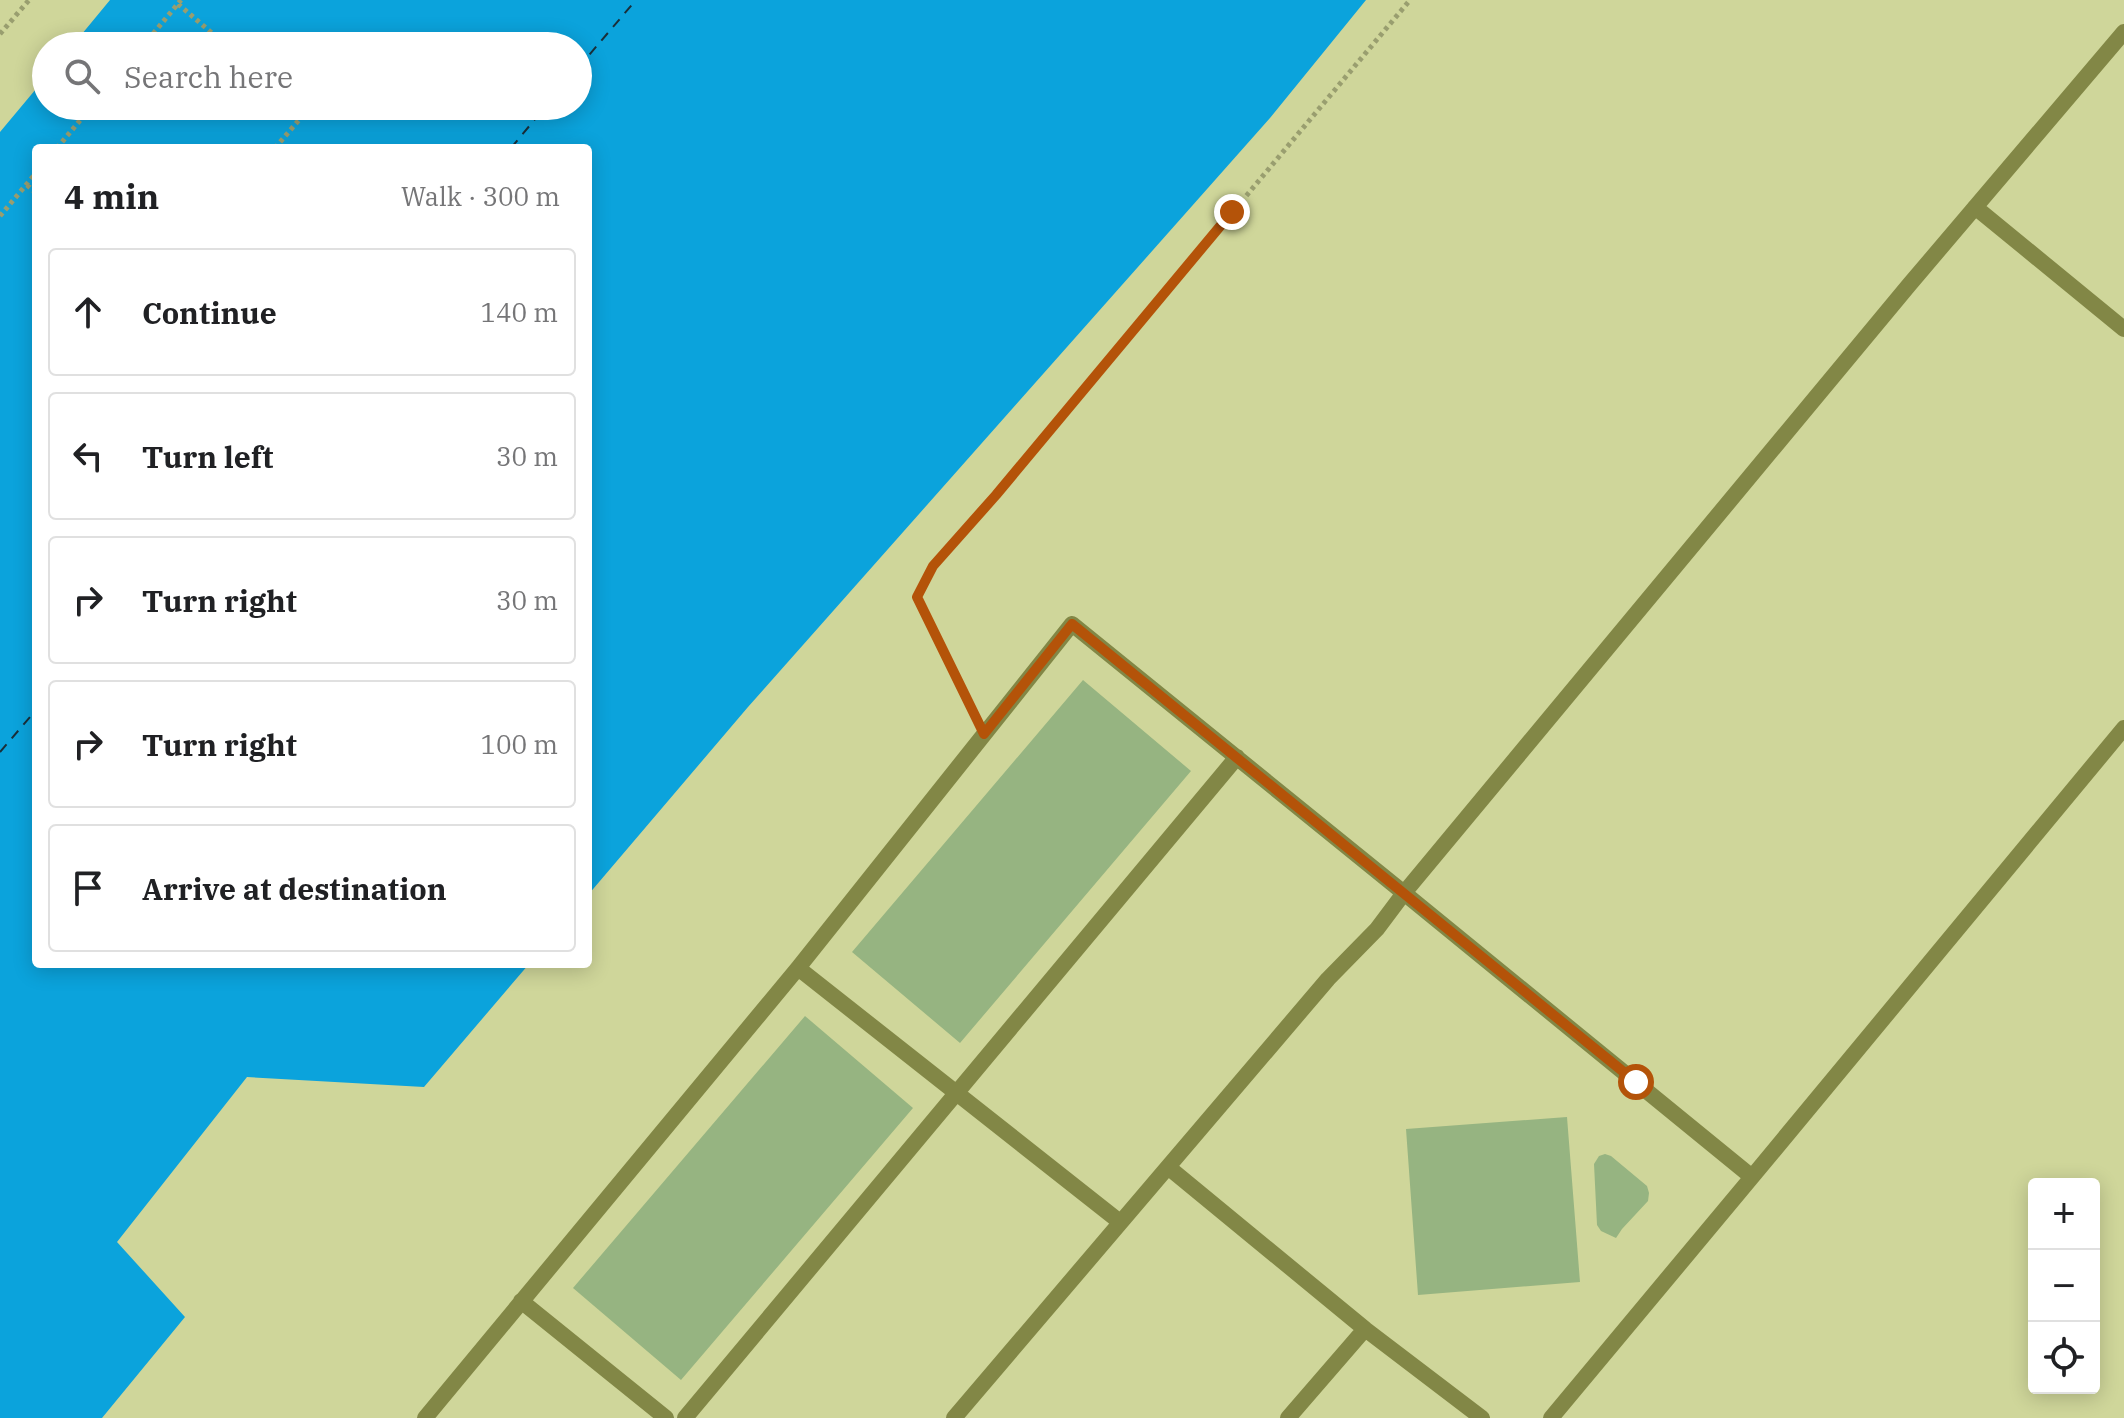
<!DOCTYPE html>
<meta charset="utf-8">
<style>
body{margin:0;font-family:"IBM Plex Serif",serif;background:#f6f6f6;color:#202124}
.controls{position:absolute;right:24px;bottom:24px;display:grid;overflow:hidden;border-radius:8px;box-shadow:0 4px 20px #0003}
.controls button{width:72px;height:72px;display:grid;place-items:center;padding:0;border:0;border-bottom:2px solid #e0e0e0;background:#fff;color:#202124;font:40px sans-serif}
.stop{position:absolute;width:24px;height:24px;margin:-18px;border:6px solid #b45309;border-radius:50%;background:#fff}
.stop.end{background:#b45309;border-color:#fff;box-shadow:0 2px 8px #0008}
.list{margin:0;padding:0;list-style:none}
h2{display:flex;justify-content:space-between;align-items:center;height:104px;margin:0;padding:0 32px;font-size:34px}
h2 small{font-size:26px;font-weight:400;color:#757577}
.list li{display:grid;grid-template-columns:52px 1fr auto;gap:24px;align-items:center;box-sizing:border-box;height:128px;margin:0 16px 16px;padding:0 16px;border:2px solid #e0e0e0;border-radius:8px}
.list b{display:block;font-size:30px;white-space:nowrap}
.list em{font-size:26px;font-style:normal;color:#757577}
.icon{flex:none;width:44px;height:44px;fill:none;stroke:currentColor;stroke-width:2;stroke-linecap:round;stroke-linejoin:round}
.map{position:relative;flex:none;width:2124px;height:1418px;overflow:hidden}
.search{position:absolute;background:#fff;box-shadow:0 4px 20px #0003;left:32px;top:32px;width:560px;height:88px;display:flex;align-items:center;gap:20px;box-sizing:border-box;padding:0 28px;border-radius:44px;color:#757577;font-size:30px}
.panel{position:absolute;background:#fff;box-shadow:0 4px 20px #0003;left:32px;top:144px;width:560px;height:824px;border-radius:8px}
.map>svg:first-child{display:block}
</style>
<div class="map">
<svg width="2124" height="1418" viewBox="0 0 2124 1418">
<rect width="100%" height="100%" fill="#cfd69a"/>
<path fill="#0ba3dc" d="M110,0H1366L1270,118L748,707L588,895V148H36V964H529L424,1087L247,1077L117,1242L185,1317L102,1418H0V132L46,77V106H578V46H72Z"/>
<g fill="none" stroke-linecap="round" stroke-linejoin="round">
<path stroke="#1a2f3a" stroke-width="2" stroke-dasharray="10 8" stroke-linecap="butt" d="M578,68L636,0
M511,148L546,106
M0,752L36,710"/>
</g>
<path fill="#96b481" d="M1083,680L1191,771L960,1043L852,952Z
M805,1016L913,1108L681,1380L573,1288Z
M1567,1117L1580,1282L1418,1295L1406,1129Z
M1605,1154L1611,1156L1647,1186L1649,1193L1648,1201L1622,1229L1616,1238L1601,1231L1597,1225L1594,1164L1599,1156Z"/>
<g fill="none" stroke-linecap="round" stroke-linejoin="round">
<path stroke="#999e6f" stroke-width="5" stroke-dasharray="4 4" stroke-linecap="butt" d="M178,4L227,46
M0,34L29,0
M143,46L181,0
M57,148L92,106
M275,148L311,106
M27,185L36,193
M0,216L36,173
M973,712L917,597L933,566L996,495L1410,0"/>
<path stroke="#828746" stroke-width="16" d="M2124,32L1909,285L1404,893L1752,1177L2124,728
M1975,207L2124,329
M798,968L1120,1222
M1168,1167L1365,1329L1288,1418
M521,1301L666,1418
M1365,1329L1482,1418
M425,1418L798,968L1072,624L1404,893L1377,929L1328,979L954,1418
M685,1418L1237,757
M1551,1418L1752,1177"/>
</g>
<g fill="none" stroke-linecap="round" stroke-linejoin="round">
<path stroke="#b45309" stroke-width="10" d="M1232,212L996,495L933,566L917,597L984,734L1072,624L1636,1082"/>
</g>
</svg>
<div class="controls">
<button>+</button>
<button>−</button>
<button><svg class="icon" aria-label="locate" viewBox="0 0 24 24"><circle cx="12" cy="12" r="6"/><path d="M12 2v4M12 18v4M2 12h4M18 12h4"/></svg></button>
</div>
<div class="stop" style="left:1636px;top:1082px"></div>
<div class="stop end" style="left:1232px;top:212px"></div>
<div class="search"><svg class="icon" aria-label="search" viewBox="0 0 24 24"><circle cx="10" cy="10" r="6"/><path d="M15 15l6 6"/></svg>Search here</div>
<section class="panel">
<h2>4 min<small>Walk · 300 m</small></h2>
<ul class="list">
<li><svg class="icon" aria-label="ahead" viewBox="0 0 24 24"><path d="M12 20V5M6 11l6-6 6 6"/></svg><div><b>Continue</b></div><em>140 m</em></li>
<li><svg class="icon" aria-label="left" viewBox="0 0 24 24"><path d="M17 20v-9H6M10 6l-5 5 5 5"/></svg><div><b>Turn left</b></div><em>30 m</em></li>
<li><svg class="icon" aria-label="right" viewBox="0 0 24 24"><path d="M7 20v-9h11M14 6l5 5-5 5"/></svg><div><b>Turn right</b></div><em>30 m</em></li>
<li><svg class="icon" aria-label="right" viewBox="0 0 24 24"><path d="M7 20v-9h11M14 6l5 5-5 5"/></svg><div><b>Turn right</b></div><em>100 m</em></li>
<li><svg class="icon" aria-label="arrive" viewBox="0 0 24 24"><path d="M6 21V4h12l-3 4 3 4H6"/></svg><div><b>Arrive at destination</b></div></li>
</ul>
</section>
</div>
